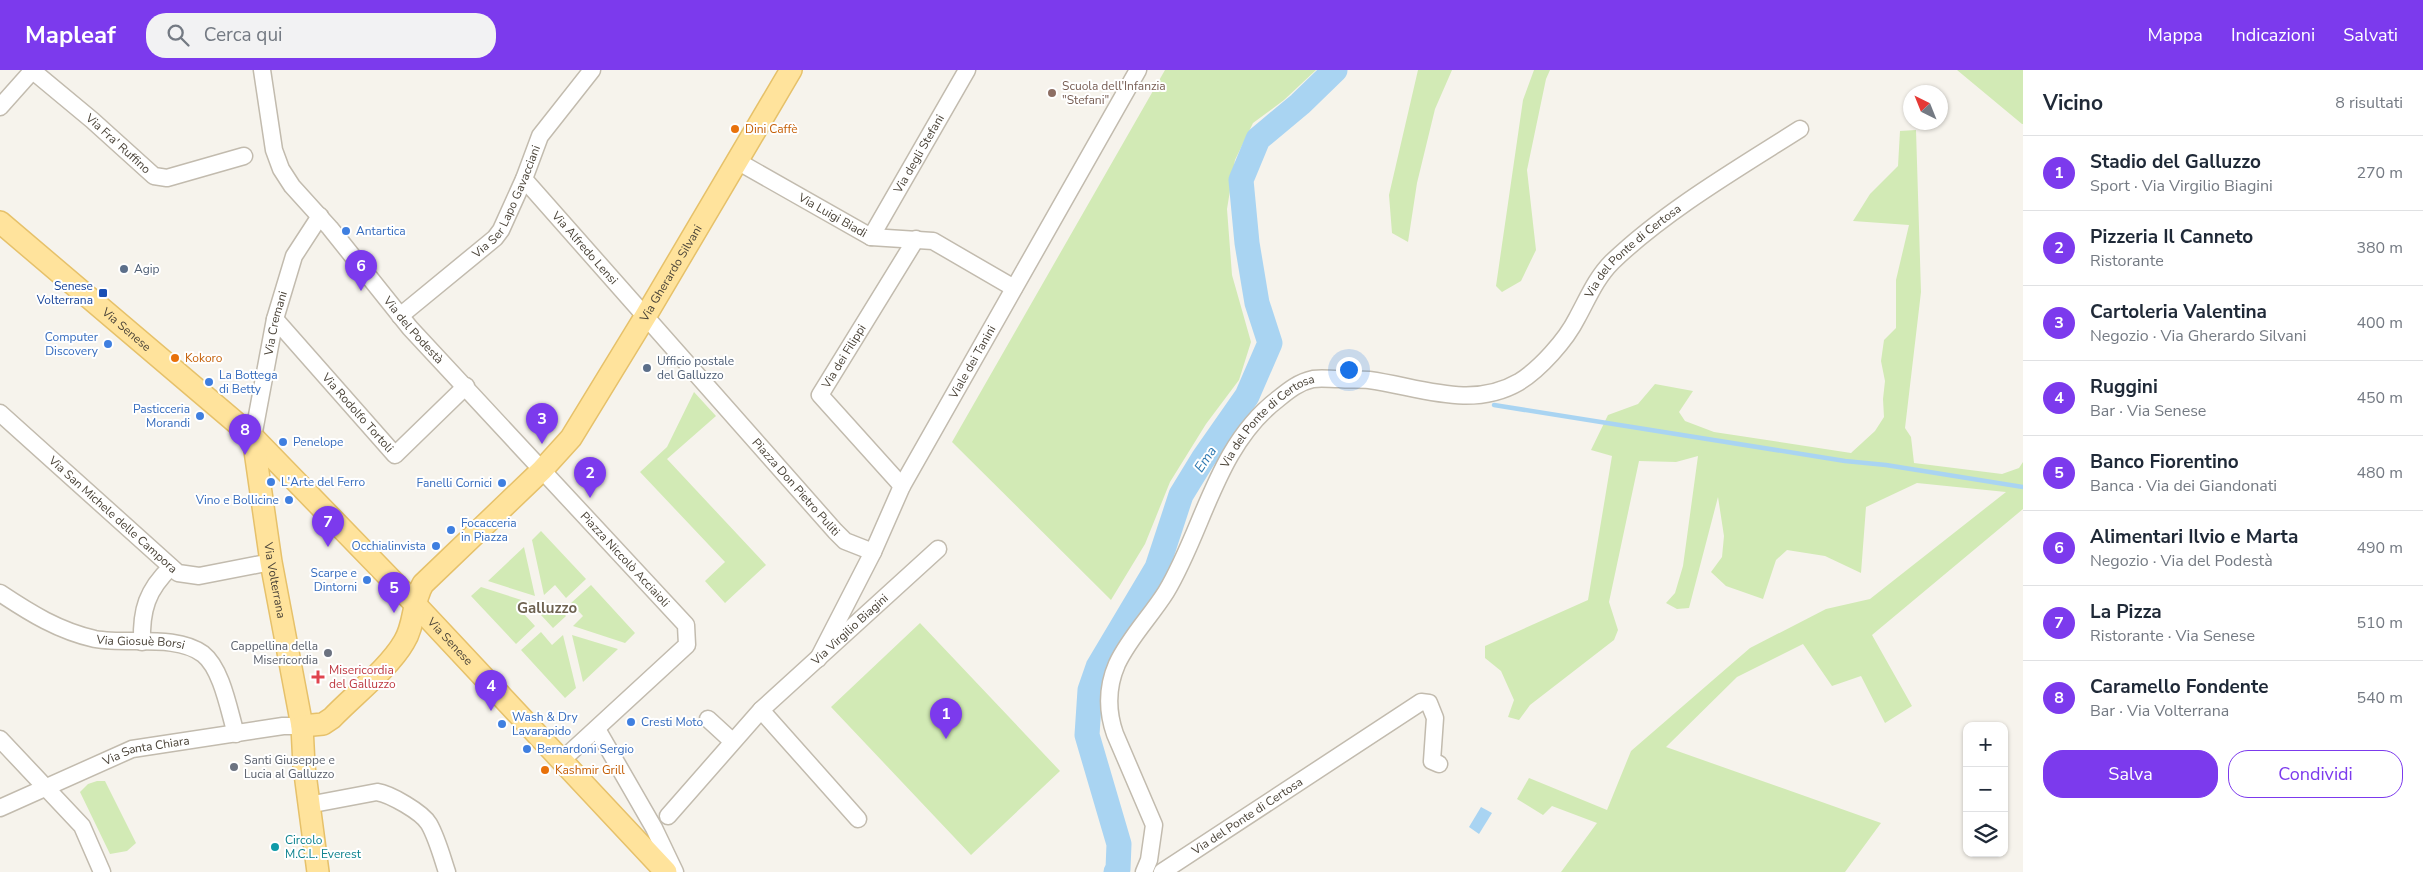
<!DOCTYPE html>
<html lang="it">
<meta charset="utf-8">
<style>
body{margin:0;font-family:"Nunito Sans",sans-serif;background:#f2f2f3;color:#1f2937}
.controls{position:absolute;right:15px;bottom:15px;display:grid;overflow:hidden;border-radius:10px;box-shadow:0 1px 4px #0004}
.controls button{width:45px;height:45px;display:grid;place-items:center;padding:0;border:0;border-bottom:1px solid #e0e1e3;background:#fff;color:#1f2937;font:25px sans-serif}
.compass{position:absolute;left:1903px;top:15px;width:45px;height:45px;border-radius:50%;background:#fff;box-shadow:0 1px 4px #0004;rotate:317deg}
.you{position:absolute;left:1348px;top:299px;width:18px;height:18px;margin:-12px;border:4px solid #fff;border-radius:50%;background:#1a73e8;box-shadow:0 0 0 8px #1a73e833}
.badge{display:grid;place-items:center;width:32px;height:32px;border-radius:50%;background:#7c3aed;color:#fff;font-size:16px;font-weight:700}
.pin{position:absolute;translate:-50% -41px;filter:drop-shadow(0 1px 2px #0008)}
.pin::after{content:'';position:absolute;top:26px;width:18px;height:15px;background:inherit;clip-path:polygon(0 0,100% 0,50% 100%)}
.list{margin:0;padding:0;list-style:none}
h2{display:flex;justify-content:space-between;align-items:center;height:65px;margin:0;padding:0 20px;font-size:21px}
h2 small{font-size:16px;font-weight:400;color:#747a83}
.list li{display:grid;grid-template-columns:32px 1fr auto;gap:15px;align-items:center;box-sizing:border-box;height:75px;padding:0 20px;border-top:1px solid #e0e1e3}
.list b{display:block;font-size:19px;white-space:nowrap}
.list p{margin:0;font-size:16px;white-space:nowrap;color:#747a83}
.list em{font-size:16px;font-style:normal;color:#747a83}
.actions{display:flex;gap:10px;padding:15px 20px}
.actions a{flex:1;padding:11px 0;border:1px solid #7c3aed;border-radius:20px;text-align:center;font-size:18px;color:#7c3aed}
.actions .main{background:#7c3aed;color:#fff}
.icon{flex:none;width:28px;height:28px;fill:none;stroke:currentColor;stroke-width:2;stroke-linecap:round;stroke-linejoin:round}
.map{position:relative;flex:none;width:2023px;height:802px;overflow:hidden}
header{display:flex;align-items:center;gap:30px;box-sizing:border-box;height:70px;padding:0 25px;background:#7c3aed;color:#fff}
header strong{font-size:24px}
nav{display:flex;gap:28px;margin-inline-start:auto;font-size:18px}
.search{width:350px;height:45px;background:#f2f2f3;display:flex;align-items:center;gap:12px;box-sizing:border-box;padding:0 18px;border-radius:20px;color:#747a83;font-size:19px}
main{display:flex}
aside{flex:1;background:#fff}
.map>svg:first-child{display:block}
</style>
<header>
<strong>Mapleaf</strong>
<div class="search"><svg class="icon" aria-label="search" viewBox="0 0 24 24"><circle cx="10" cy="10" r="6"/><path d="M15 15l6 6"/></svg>Cerca qui</div>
<nav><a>Mappa</a><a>Indicazioni</a><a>Salvati</a></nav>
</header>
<main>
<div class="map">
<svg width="2023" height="802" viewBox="0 0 2023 802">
<rect width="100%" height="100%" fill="#f6f3ec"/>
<path fill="#d2eab5" d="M1165,0H1316L1284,30L1253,53L1235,90L1227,139L1232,205L1251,272L1239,310L1206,354L1170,412L1145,474L1111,530L952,372Z
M1418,0H1452L1435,39L1417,113L1408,172L1392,163L1389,125Z
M1534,0H1550L1546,9L1527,100L1536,180L1521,211L1502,222L1496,216L1523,30Z
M1957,0H2023V54H2022Z
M1916,60L1921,222L1905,358L1911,367L1914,393L2002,404L2019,398L2023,392V439L1872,565L1912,636L1885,653L1861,606L1832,616L1803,574L1737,607L1666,677L1881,753L1845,802H1561L1597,753L1552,736L1543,745L1517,729L1529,708L1607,740L1631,681L1750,578L1826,539L1870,529L2006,422L1917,413L1866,437L1861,503L1825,486L1787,480L1776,490L1763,529L1726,516L1711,502L1722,487L1724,466L1718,427L1689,538L1677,539L1666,533L1675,523L1683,496L1698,386L1676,392L1639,391L1609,532L1618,560L1614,570L1530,635L1519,650L1508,647L1514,630L1501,601L1485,588V576L1588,530L1612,386L1591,380L1608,345L1638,334L1655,314L1693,321L1679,342L1685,351L1714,362L1851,383L1875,361L1884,347L1883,329L1885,311L1881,291L1884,270L1896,258V210L1909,155L1853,151L1870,124L1898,96L1900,61Z
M694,322L716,346L667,389L766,495L725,533L705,511L725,492L640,402L667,377Z
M541,461L586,509L566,528L555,515L544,525L532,470Z
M524,477L535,526L488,511Z
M591,515L635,563L625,573L573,556L583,546L571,533Z
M481,517L534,534L524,544L535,556L516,574L471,526Z
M554,533L566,546L553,558L541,545Z
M920,553L1060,701L971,785L831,637Z
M541,562L552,575L563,565L576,618L565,628L521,580Z
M572,565L618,579L583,612Z
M97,711H105L136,773L127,781L110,784L80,722L88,714Z"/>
<path fill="#a9d4f2" d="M1481,737L1492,743L1479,764L1469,757Z"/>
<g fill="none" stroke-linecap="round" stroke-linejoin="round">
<path stroke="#a9d4f2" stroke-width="4.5" d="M1494,335L1845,391L1886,395L2023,417"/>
<path stroke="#a9d4f2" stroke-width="25" d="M1116,802L1118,799L1119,774L1087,665L1090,620L1098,597L1157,498L1181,425L1203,389L1247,326L1270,273L1257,233L1247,173L1241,110L1258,69L1300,34L1335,0"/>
<defs>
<g id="minor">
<path id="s1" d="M262,0L274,80L281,99L292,116L330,158L410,258L686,555L687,575L561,691"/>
<path id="s2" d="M33,1L92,50L154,106L167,108L244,86"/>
<path d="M0,37L33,0"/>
<path id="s3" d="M737,91L871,167L933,171L1014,218"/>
<path id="s4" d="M524,109L835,461L845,471L873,482"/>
<path id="s5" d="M871,167L967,0"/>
<path id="s6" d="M400,246L495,168L501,160L524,109L540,66L592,0"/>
<path id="s7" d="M275,249L395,385L466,316"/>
<path id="s8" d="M0,343L178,503L199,506L271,492"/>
<path id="s9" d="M253,367L275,249L294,186L320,146"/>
<path id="s10" d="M902,416L820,325L916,169"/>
<path id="s11" d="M0,523C30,543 59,561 95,569C128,575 176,564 203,584C222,599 229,641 236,664"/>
<path d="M142,572C141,540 147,520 171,497"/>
<path id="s12" d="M818,589L873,482L902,416L1138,0"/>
<path d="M761,640L858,749"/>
<path d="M708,649L732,671"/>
<path d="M597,659L654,758L675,802"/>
<path d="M0,669L82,756L102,802"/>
<path d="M308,735L377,722C390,724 422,742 429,754C437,768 442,787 447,802"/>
<path id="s13" d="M0,738L132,679L283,656H302"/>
<path id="s14" d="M668,746L761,640L938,479"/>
<path id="s15" d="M1144,802L1149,790L1154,755L1115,664C1107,641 1107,617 1117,594C1129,568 1151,546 1166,522C1204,459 1216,376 1278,329C1289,320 1299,312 1313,309C1321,308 1330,309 1339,309C1349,310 1359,309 1369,310C1420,317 1471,340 1519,312C1540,299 1566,270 1577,248C1588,228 1596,208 1612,192C1665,141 1737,99 1800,59"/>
<path id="s16" d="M1162,802L1421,632L1429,633L1435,648L1432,691L1439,694"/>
</g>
<g id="major">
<path id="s17" d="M0,152L253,367L416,535L666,802"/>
<path id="s18" d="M253,367L271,492L302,656L304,696L318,802"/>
<path id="s19" d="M302,656L323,654L332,648C353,626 389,598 404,572C415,555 412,532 423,514L542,400L571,368L645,247L791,0"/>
</g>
</defs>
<use href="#minor" stroke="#c2bbae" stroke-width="19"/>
<use href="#major" stroke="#e6c16a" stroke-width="24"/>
<use href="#minor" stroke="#fff" stroke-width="16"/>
<use href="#major" stroke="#ffe39c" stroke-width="21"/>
</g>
<circle fill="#8d6e63" stroke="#fff" stroke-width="2" cx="1052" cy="23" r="5"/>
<g fill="#e8710a" stroke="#fff" stroke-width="2">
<circle cx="735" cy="59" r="5"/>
<circle cx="175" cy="288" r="5"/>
<circle cx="545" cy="700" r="5"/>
</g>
<g fill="#3f7fe0" stroke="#fff" stroke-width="2">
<circle cx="346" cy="161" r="5"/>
<circle cx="108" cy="274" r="5"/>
<circle cx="209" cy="312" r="5"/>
<circle cx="200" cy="346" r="5"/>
<circle cx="283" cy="372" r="5"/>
<circle cx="271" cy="412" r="5"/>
<circle cx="502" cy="413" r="5"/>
<circle cx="289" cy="430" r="5"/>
<circle cx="451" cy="460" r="5"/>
<circle cx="436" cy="476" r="5"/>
<circle cx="367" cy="510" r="5"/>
<circle cx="631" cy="652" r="5"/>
<circle cx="502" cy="654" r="5"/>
<circle cx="527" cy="679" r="5"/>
</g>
<g fill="#5c6f8a" stroke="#fff" stroke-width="2">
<circle cx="124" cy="199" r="5"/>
<circle cx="647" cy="298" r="5"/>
</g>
<rect fill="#1a4fb4" stroke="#fff" stroke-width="2" x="98" y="218" width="10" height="10" rx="2.5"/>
<g fill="#6b7280" stroke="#fff" stroke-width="2">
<circle cx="328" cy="583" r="5"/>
<circle cx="234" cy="697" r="5"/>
</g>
<path fill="#e0444e" stroke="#fff" stroke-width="2" d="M315.5 599.5h5v5h5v5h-5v5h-5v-5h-5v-5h5z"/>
<circle fill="#0f9aa8" stroke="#fff" stroke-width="2" cx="275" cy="777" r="5"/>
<g text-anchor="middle" stroke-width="4" stroke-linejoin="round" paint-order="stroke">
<g font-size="12" fill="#785e54" stroke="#fff" text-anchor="start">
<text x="1062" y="20">Scuola dell'Infanzia<tspan x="1062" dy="14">"Stefani"</tspan></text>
</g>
<g font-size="12" fill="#c56008" stroke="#fff" text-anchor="start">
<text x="745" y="63">Dini Caffè</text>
<text x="185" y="292">Kokoro</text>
<text x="555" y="704">Kashmir Grill</text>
</g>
<g font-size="12" fill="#4b4439" stroke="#fff">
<text dy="4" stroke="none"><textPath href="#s2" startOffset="112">Via Fra' Ruffino</textPath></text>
<text dy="4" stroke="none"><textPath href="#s5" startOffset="96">Via degli Stefani</textPath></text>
<text dy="4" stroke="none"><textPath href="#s6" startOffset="160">Via Ser Lapo Gavacciani</textPath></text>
<text dy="4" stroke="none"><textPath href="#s3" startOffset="110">Via Luigi Biadi</textPath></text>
<text dy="4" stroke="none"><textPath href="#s4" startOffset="92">Via Alfredo Lensi</textPath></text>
<text dy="4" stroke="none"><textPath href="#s15" startOffset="958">Via del Ponte di Certosa</textPath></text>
<text dy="4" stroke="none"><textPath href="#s19" startOffset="599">Via Gherardo Silvani</textPath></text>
<text dy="4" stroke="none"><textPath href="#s9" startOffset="116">Via Cremani</textPath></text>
<text dy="4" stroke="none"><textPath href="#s17" startOffset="166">Via Senese</textPath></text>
<text dy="4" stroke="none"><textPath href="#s1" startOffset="310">Via del Podestà</textPath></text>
<text dy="4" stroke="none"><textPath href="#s10" startOffset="168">Via dei Filippi</textPath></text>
<text dy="4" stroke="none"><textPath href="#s12" startOffset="335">Viale dei Tanini</textPath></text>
<text dy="4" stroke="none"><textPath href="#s7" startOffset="125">Via Rodolfo Tortoli</textPath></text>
<text dy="4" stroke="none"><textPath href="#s15" startOffset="509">Via del Ponte di Certosa</textPath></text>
<text dy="4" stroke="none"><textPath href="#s4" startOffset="411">Piazza Don Pietro Puliti</textPath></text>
<text dy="4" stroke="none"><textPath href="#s8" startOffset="152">Via San Michele delle Campora</textPath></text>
<text dy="4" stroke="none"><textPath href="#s1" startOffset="622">Piazza Niccolò Acciaioli</textPath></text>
<text dy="4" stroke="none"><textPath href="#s18" startOffset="145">Via Volterrana</textPath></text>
<text dy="4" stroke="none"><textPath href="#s14" startOffset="261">Via Virgilio Biagini</textPath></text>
<text dy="4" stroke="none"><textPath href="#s17" startOffset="616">Via Senese</textPath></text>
<text dy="4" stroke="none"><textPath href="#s11" startOffset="152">Via Giosuè Borsi</textPath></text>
<text dy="4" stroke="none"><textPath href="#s13" startOffset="158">Via Santa Chiara</textPath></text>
<text dy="4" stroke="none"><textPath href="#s16" startOffset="102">Via del Ponte di Certosa</textPath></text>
</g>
<g font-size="12" fill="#366cbe" stroke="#fff" text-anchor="start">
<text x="356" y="165">Antartica</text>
<text x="98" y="271" text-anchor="end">Computer<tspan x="98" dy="14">Discovery</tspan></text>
<text x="219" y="309">La Bottega<tspan x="219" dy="14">di Betty</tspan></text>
<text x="190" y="343" text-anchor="end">Pasticceria<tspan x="190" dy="14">Morandi</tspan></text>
<text x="293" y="376">Penelope</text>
<text x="281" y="416">L'Arte del Ferro</text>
<text x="492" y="417" text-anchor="end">Fanelli Cornici</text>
<text x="279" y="434" text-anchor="end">Vino e Bollicine</text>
<text x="461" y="457">Focacceria<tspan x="461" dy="14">in Piazza</tspan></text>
<text x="426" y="480" text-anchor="end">Occhialinvista</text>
<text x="357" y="507" text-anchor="end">Scarpe e<tspan x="357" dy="14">Dintorni</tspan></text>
<text x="512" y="651">Wash &amp; Dry<tspan x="512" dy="14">Lavarapido</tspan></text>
<text x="641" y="656">Cresti Moto</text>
<text x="537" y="683">Bernardoni Sergio</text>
</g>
<g font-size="12" fill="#4e5e75" stroke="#fff" text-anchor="start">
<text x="134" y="203">Agip</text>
<text x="657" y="295">Ufficio postale<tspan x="657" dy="14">del Galluzzo</tspan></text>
</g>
<g font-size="12" fill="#164399" stroke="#fff" text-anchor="end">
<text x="93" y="220">Senese<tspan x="93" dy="14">Volterrana</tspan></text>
</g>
<g font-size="12" fill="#5b616d" stroke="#fff" text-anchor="end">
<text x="318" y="580">Cappellina della<tspan x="318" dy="14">Misericordia</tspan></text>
<text x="244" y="694" text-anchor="start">Santi Giuseppe e<tspan x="244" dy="14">Lucia al Galluzzo</tspan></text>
</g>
<g font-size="12" fill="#be3a42" stroke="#fff" text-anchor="start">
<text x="329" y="604">Misericordia<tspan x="329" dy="14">del Galluzzo</tspan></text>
</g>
<g font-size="12" fill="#0d838f" stroke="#fff" text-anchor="start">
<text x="285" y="774">Circolo<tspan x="285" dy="14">M.C.L. Everest</tspan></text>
</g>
<g font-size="14" font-style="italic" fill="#2e7ab2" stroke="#fff">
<text transform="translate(1205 389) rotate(-56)" y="5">Ema</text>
</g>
<g font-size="15" font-weight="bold" fill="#6e6250" stroke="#fff">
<text x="547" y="543">Galluzzo</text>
</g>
</g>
</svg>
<div class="controls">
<button>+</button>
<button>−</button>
<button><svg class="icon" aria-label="layers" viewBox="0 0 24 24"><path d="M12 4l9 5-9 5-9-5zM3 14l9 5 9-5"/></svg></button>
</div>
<svg class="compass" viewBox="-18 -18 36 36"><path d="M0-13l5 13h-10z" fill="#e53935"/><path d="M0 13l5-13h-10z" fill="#747a83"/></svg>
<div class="you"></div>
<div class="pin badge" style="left:946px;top:669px">1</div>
<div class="pin badge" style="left:590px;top:428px">2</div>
<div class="pin badge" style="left:542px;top:374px">3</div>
<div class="pin badge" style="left:491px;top:641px">4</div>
<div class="pin badge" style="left:394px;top:543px">5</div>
<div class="pin badge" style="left:361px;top:221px">6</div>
<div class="pin badge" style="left:328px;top:477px">7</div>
<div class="pin badge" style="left:245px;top:385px">8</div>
</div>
<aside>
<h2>Vicino<small>8 risultati</small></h2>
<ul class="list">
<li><span class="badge">1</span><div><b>Stadio del Galluzzo</b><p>Sport · Via Virgilio Biagini</p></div><em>270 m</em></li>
<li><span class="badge">2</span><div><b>Pizzeria Il Canneto</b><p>Ristorante</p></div><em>380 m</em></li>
<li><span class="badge">3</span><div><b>Cartoleria Valentina</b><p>Negozio · Via Gherardo Silvani</p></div><em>400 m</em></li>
<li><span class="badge">4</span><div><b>Ruggini</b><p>Bar · Via Senese</p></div><em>450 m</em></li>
<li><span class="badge">5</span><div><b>Banco Fiorentino</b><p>Banca · Via dei Giandonati</p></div><em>480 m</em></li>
<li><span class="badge">6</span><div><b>Alimentari Ilvio e Marta</b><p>Negozio · Via del Podestà</p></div><em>490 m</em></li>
<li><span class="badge">7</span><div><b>La Pizza</b><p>Ristorante · Via Senese</p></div><em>510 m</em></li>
<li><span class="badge">8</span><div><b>Caramello Fondente</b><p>Bar · Via Volterrana</p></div><em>540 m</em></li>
</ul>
<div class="actions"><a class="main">Salva</a><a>Condividi</a></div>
</aside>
</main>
